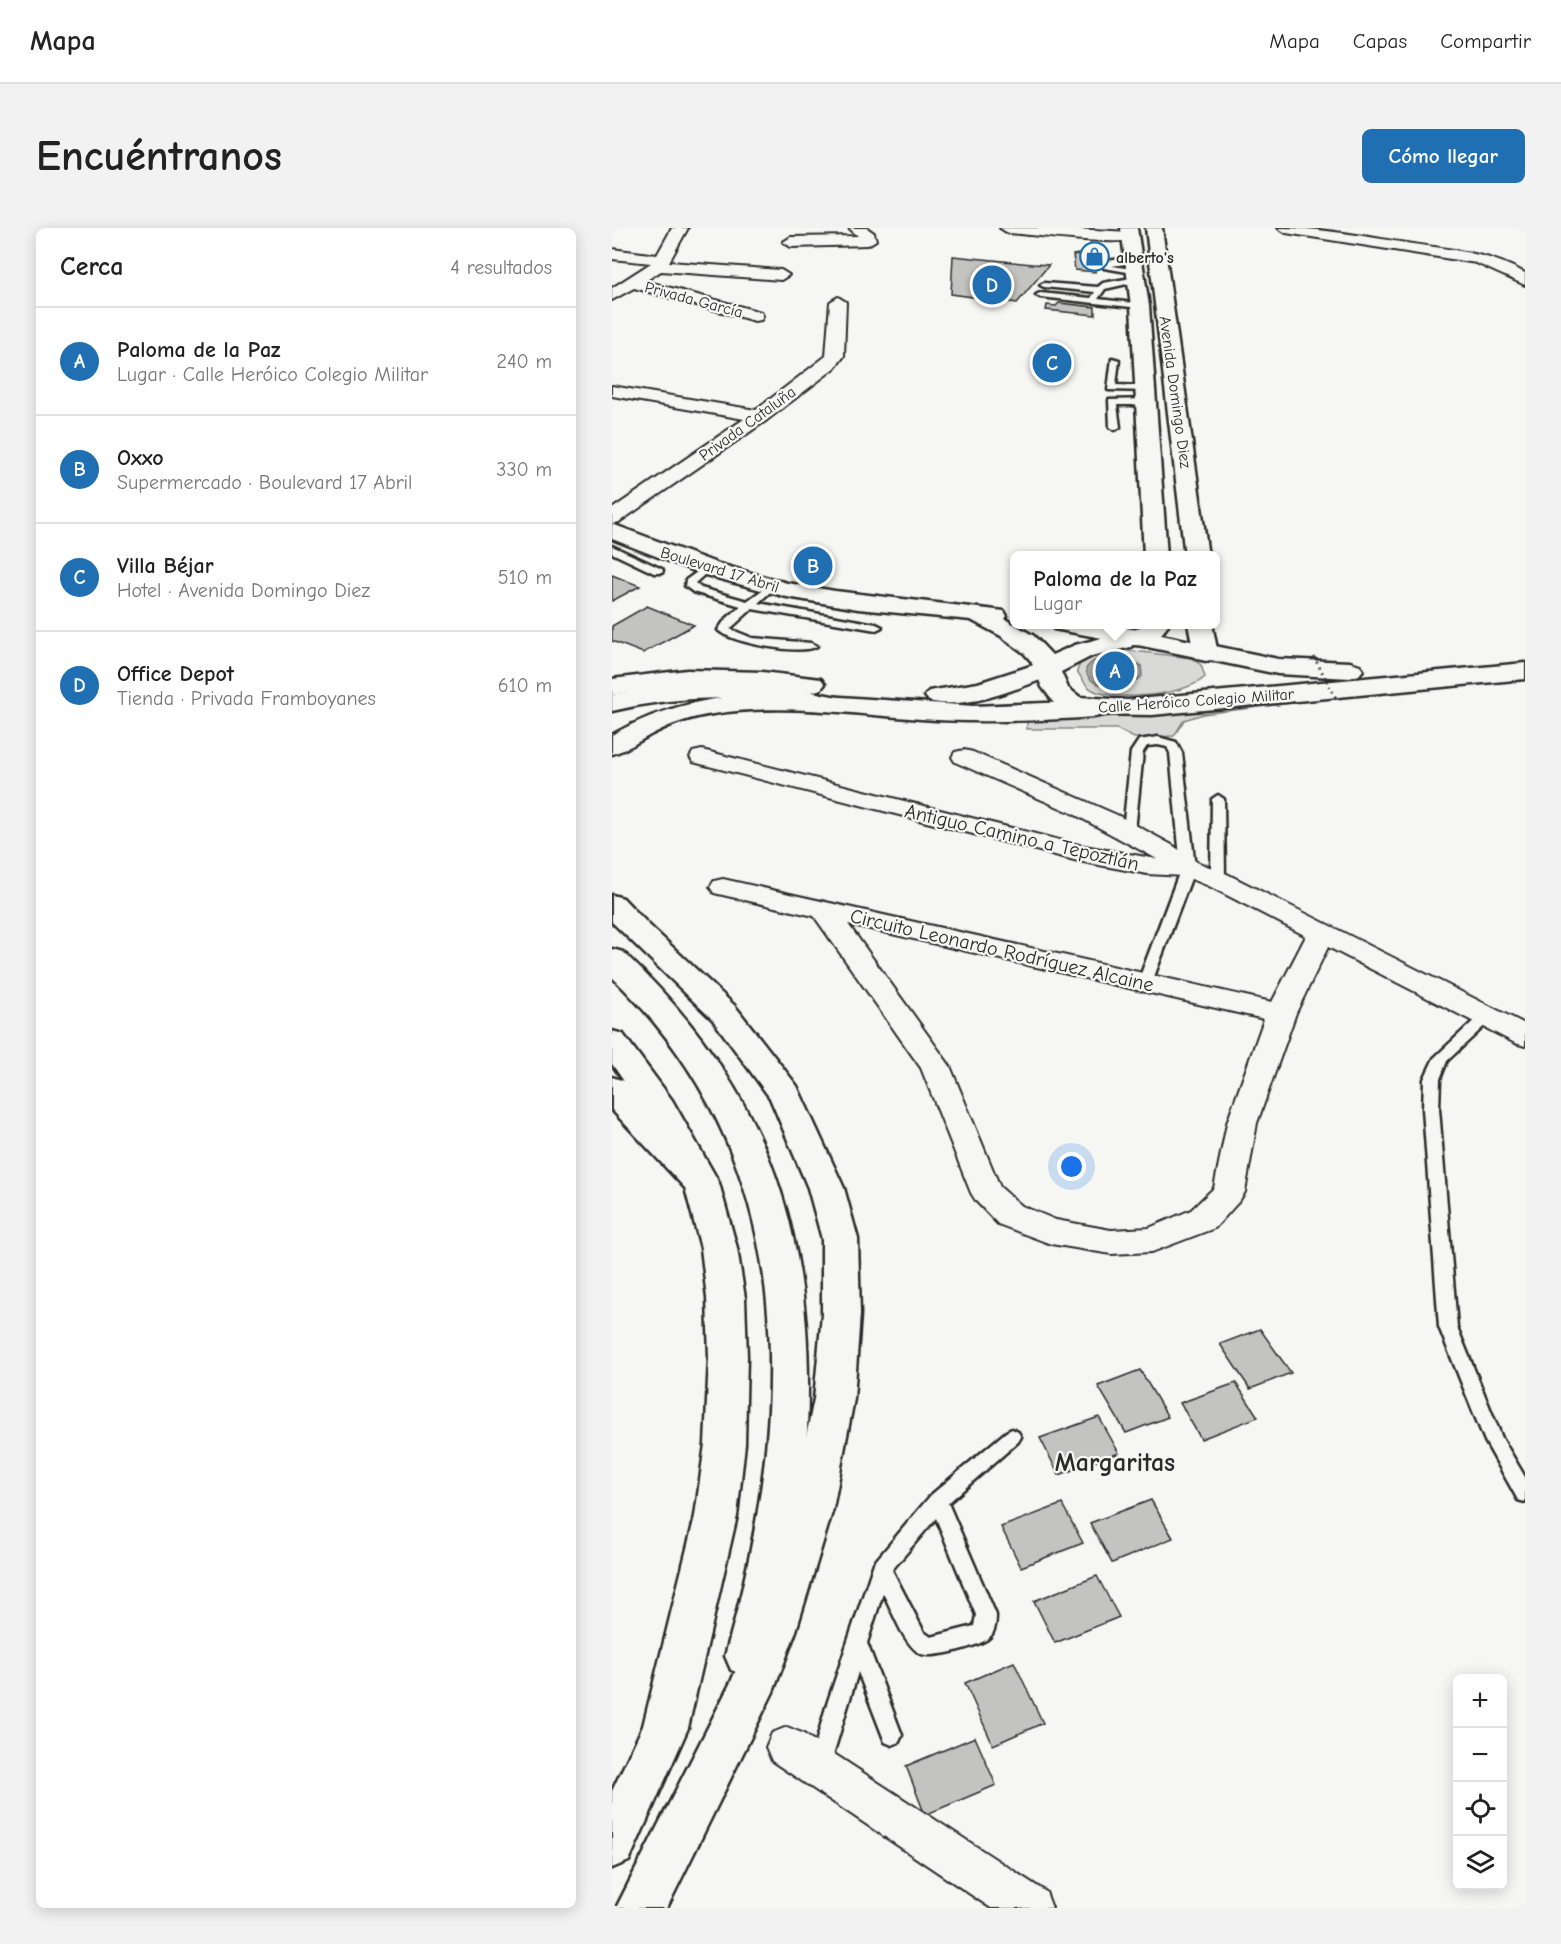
<!DOCTYPE html>
<html lang="es">
<meta charset="utf-8">
<style>
body{margin:0;font-family:"Comic Neue",sans-serif;background:#f2f2f2;color:#222}
.controls{position:absolute;right:18px;bottom:18px;display:grid;overflow:hidden;border-radius:9px;box-shadow:0 3px 15px #0003}
.controls button{width:54px;height:54px;display:grid;place-items:center;padding:0;border:0;border-bottom:2px solid #e0e0e0;background:#fff;color:#222;font:30px sans-serif}
.you{position:absolute;left:460px;top:939px;width:21px;height:21px;margin:-15px;border:4px solid #fff;border-radius:50%;background:#1a73e8;box-shadow:0 0 0 9px #1a73e833}
.badge{display:grid;place-items:center;width:39px;height:39px;border-radius:50%;background:#1f6fb2;color:#fff;font-size:20px;font-weight:700}
.pin{position:absolute;translate:-50% -50%;border:3px solid #fff;box-shadow:0 2px 6px #0006}
.popup{position:absolute;left:398px;top:323px;width:210px;height:78px;box-sizing:border-box;display:grid;place-content:center;border-radius:9px;background:#fff;filter:drop-shadow(0 2px 4px #0005);font-size:20px;white-space:nowrap;color:#767676}
.popup b{font-size:22px;color:#222}
.popup::after{content:'';position:absolute;left:50%;top:100%;margin-left:-12px;border:12px solid transparent;border-top-color:#fff}
.list{margin:0;padding:0;list-style:none}
h2{display:flex;justify-content:space-between;align-items:center;height:78px;margin:0;padding:0 24px;font-size:26px}
h2 small{font-size:20px;font-weight:400;color:#767676}
.list li{display:grid;grid-template-columns:39px 1fr auto;gap:18px;align-items:center;box-sizing:border-box;height:108px;padding:0 24px;border-top:2px solid #e0e0e0}
.list b{display:block;font-size:22px;white-space:nowrap}
.list p{margin:0;font-size:20px;white-space:nowrap;color:#767676}
.list em{font-size:20px;font-style:normal;color:#767676}
.icon{flex:none;width:33px;height:33px;fill:none;stroke:currentColor;stroke-width:2;stroke-linecap:round;stroke-linejoin:round}
.map{position:relative;flex:none;width:913px;height:1680px;overflow:hidden;border-radius:9px}
header{display:flex;align-items:center;gap:36px;box-sizing:border-box;height:84px;padding:0 30px;background:#fff;border-bottom:2px solid #e0e0e0}
header strong{font-size:28px}
nav{display:flex;gap:33px;margin-inline-start:auto;font-size:21px}
.intro{display:flex;align-items:center;justify-content:space-between;box-sizing:border-box;height:144px;padding:0 36px}
h1{margin:0;font-size:42px}
.button{padding:15px 27px;border-radius:9px;background:#1f6fb2;color:#fff;font-size:21px;font-weight:700}
main{display:flex;gap:36px;padding:0 36px}
aside{flex:1;background:#fff;border-radius:9px;box-shadow:0 3px 15px #0003}
.map>svg:first-child{display:block}
</style>
<header>
<strong>Mapa</strong>
<nav><a>Mapa</a><a>Capas</a><a>Compartir</a></nav>
</header>
<div class="intro"><h1>Encuéntranos</h1><a class="button">Cómo llegar</a></div>
<main>
<aside>
<h2>Cerca<small>4 resultados</small></h2>
<ul class="list">
<li><span class="badge">A</span><div><b>Paloma de la Paz</b><p>Lugar · Calle Heróico Colegio Militar</p></div><em>240 m</em></li>
<li><span class="badge">B</span><div><b>Oxxo</b><p>Supermercado · Boulevard 17 Abril</p></div><em>330 m</em></li>
<li><span class="badge">C</span><div><b>Villa Béjar</b><p>Hotel · Avenida Domingo Diez</p></div><em>510 m</em></li>
<li><span class="badge">D</span><div><b>Office Depot</b><p>Tienda · Privada Framboyanes</p></div><em>610 m</em></li>
</ul>
</aside>
<div class="map">
<svg width="913" height="1680" viewBox="0 0 913 1680">
<rect width="100%" height="100%" fill="#f6f6f2"/>
<filter id="ink" filterUnits="userSpaceOnUse"><feTurbulence type="fractalNoise" baseFrequency=".0167" numOctaves="2"/><feDisplacementMap in="SourceGraphic" scale="12" xChannelSelector="R" yChannelSelector="G"/><feConvolveMatrix kernelMatrix="1 2 1 2 8 2 1 2 1" color-interpolation-filters="sRGB"/></filter>
<g filter="url(#ink)">
<path fill="#d9d9d5" stroke="#828280" stroke-width="1.5" d="M505,421L579,430L589,437L593,449C575,467 502,475 479,461C473,457 469,449 465,443L470,431Z
M703,467L704,472L591,486L572,492L562,508L522,510L505,501H415V493L485,490Z"/>
<path fill="#aeaeab" stroke="#7a7a78" stroke-width="1.5" d="M500,428L518,431L529,438L530,448C518,460 476,465 474,441C480,431 490,430 500,428Z"/>
<path fill="#c3c3c0" stroke="#2b2b2b" stroke-width="1.5" d="M483,24L484,44L463,42L461,27Z
M341,28L420,36L437,37L405,75L339,66Z
M447,75L483,79V87L434,82L435,77L444,78Z
M0,347L28,358L0,373Z
M35,378L82,397L31,425L0,413V398Z
M648,1101L679,1145L638,1161L608,1116Z
M528,1142L556,1189L514,1205L486,1158Z
M624,1155L646,1189L589,1211L568,1175Z
M487,1189L507,1225L447,1247L428,1210Z
M539,1272L561,1310L500,1335L478,1295Z
M450,1276L471,1315L409,1339L389,1299Z
M485,1348L507,1389L443,1415L422,1373Z
M402,1434L431,1495L381,1517L353,1455Z
M363,1509L384,1557L313,1587L294,1538Z"/>
<g fill="none" stroke-linecap="round" stroke-linejoin="round">
<defs>
<path id="service" d="M522,30H525V34L500,38L527,42V46L492,40V33Z
M525,49L529,51L528,53L493,61L486,71L531,76L532,78L528,80L428,69L424,67L428,65L479,70L483,64L432,59L428,57L432,55L486,59L491,55Z
M500,130L507,132L504,157L534,158L538,161L537,163L496,162Z
M497,172L535,171L540,174L535,177H505L508,199L503,202L498,199Z
M0,318L50,341L51,343L50,345H42L0,325Z
M96,336L101,339L83,355L89,360L135,373L160,355L165,358L146,375L264,396L270,399L264,402L140,381L118,401L140,410L199,415L205,418C192,428 118,415 106,402L113,392L129,378L81,364L73,358L74,352Z
M546,509L564,514L570,525L583,640L540,754L533,759L526,754L569,640L558,525L555,519L546,517L535,518L531,524L523,603L517,607L511,603L519,524L527,512Z
M606,567L612,571L613,652L606,656L599,652L600,571Z
M875,783L882,788L880,791L835,833L828,851L827,881L845,1099L890,1210L913,1249V1274L906,1272L873,1213L827,1099L811,881L812,851L822,830L870,785Z
M400,1201L406,1204L409,1209L406,1214L336,1275L384,1387C384,1396 383,1407 374,1412C363,1419 318,1432 307,1425C290,1413 281,1383 271,1365L255,1415L290,1507L287,1514L280,1517L273,1514L246,1444L215,1547L208,1550L201,1547L197,1540L214,1479L262,1335L319,1267L394,1204ZM324,1290L364,1387L362,1398L319,1409L312,1404L280,1342Z"/>
<path id="minor" d="M60,0H76L57,34L169,42L177,47L169,52L49,43L33,53L149,84L151,88L149,92L143,93L22,60L0,72V60L39,35L0,31V21L45,27Z
M237,0H255L262,5L264,12L256,17L179,19L171,14L179,9L246,8Z
M388,0H444L518,4L526,9C516,20 416,6 396,5Z
M666,0C710,0 751,8 794,15C835,21 876,24 913,45V57L864,35L674,5Z
M226,69L234,74L232,128L223,140L155,192L7,294L0,296V281L132,191L0,168V158L144,182L214,128L218,74Z
M90,522L467,617L545,631L458,584L343,534L340,529L343,524L352,522L361,524L505,587L560,617L585,634L615,646L913,796V818L903,815L716,719L684,785L645,895L633,964L628,972L603,1000L540,1024L499,1026L439,1016L386,996L364,973L359,965L309,840L202,688L102,665L98,659L102,653L111,651L660,774L694,708L597,658L572,648L535,646L466,633L81,534L78,529L81,524ZM236,696L652,791L615,895L602,960L579,982L537,1000L499,1002L444,992L410,978L388,959L338,838Z
M175,1499L190,1505L434,1664L440,1680H379L160,1533L154,1519L160,1505Z"/>
<path id="secondary" d="M509,0H525L537,78L555,328H532L519,78Z
M534,0H550L596,328H573Z
M532,396H557C547,411 534,421 516,416L513,411L516,406Z
M576,396H600L606,426L603,431L594,433L585,431L582,426Z"/>
<path id="primary" d="M0,296L107,336L175,355L223,363L392,383L395,388L393,391L422,408L440,427L463,417L490,410L442,401L439,396H496L666,431L738,434L747,437L751,442L747,447L738,450L666,446L521,416L519,419L480,428L449,444L456,460L468,469L516,472L913,435V451L540,487L474,486L443,476L430,459L419,433L412,425L389,408L359,392L246,381L175,369L90,346L0,311Z"/>
<path id="trunk" d="M110,453L166,457L230,470L234,475L230,480L221,483C146,467 75,465 0,483V467L55,456Z
M0,721L11,724C171,874 210,1034 192,1247C187,1305 175,1390 151,1442L135,1448L119,1442L113,1428C181,1188 193,935 0,749Z
M0,803L11,806L60,872L105,951L99,960L87,964L75,960L36,888L0,836Z"/>
<path id="motorway" d="M437,432L446,435L450,440L446,445C410,459 355,483 317,473L313,468L317,463L366,455Z
M75,442L150,444L209,451L213,456L209,461L200,464C133,456 67,455 0,467V451Z
M169,465L362,478L482,473L491,475L495,481L491,487L482,489C424,493 367,495 309,491C240,486 170,475 101,486C79,489 59,496 40,506C27,513 15,522 0,526V507C53,476 108,467 169,465Z
M0,667L11,670L36,696L123,778L185,858L232,960L246,1011L248,1086L242,1171L221,1281L184,1403L161,1464L55,1680H4L119,1454L140,1403L179,1281L202,1171L210,1086V1011L196,960L158,870L101,792L0,694Z
M0,849L12,853L101,946L107,955L125,1020L133,1070L135,1129L133,1216L125,1288L76,1500L17,1633L0,1640V1563L31,1498L83,1288L93,1216L97,1129L95,1070L89,1020L73,960L0,882Z"/>
</defs>
<use href="#service" stroke="#2b2b2b" stroke-width="5"/>
<use href="#minor" stroke="#2b2b2b" stroke-width="4"/>
<use href="#secondary" stroke="#2b2b2b" stroke-width="5"/>
<use href="#primary" stroke="#2b2b2b" stroke-width="5"/>
<use href="#trunk" stroke="#2b2b2b" stroke-width="5"/>
<use href="#motorway" stroke="#2b2b2b" stroke-width="5"/>
<use href="#service" fill="#f6f6f2" fill-rule="evenodd"/>
<use href="#minor" fill="#f6f6f2" fill-rule="evenodd"/>
<use href="#secondary" fill="#f6f6f2" fill-rule="evenodd"/>
<use href="#primary" fill="#f6f6f2" fill-rule="evenodd"/>
<use href="#trunk" fill="#f6f6f2" fill-rule="evenodd"/>
<use href="#motorway" fill="#f6f6f2" fill-rule="evenodd"/>
<path stroke="#2b2b2b" stroke-width="3" stroke-dasharray="1.5 4" stroke-linecap="butt" d="M702,429L725,472"/>
</g>
</g>
<defs>
<symbol id="shop-ring" viewBox="-11 -11 22 22"><circle r="9.5" fill="#f6f6f2" stroke="#1f6fb2" stroke-width="1.5"/><path d="M-5-2.5h2.3a2.7 3.5 0 0 1 5.4 0H5L5.5 6h-11ZM-1.5-2.5h3a1.5 2.3 0 0 0-3 0Z" fill="#1f6fb2"/></symbol>
</defs>
<g fill-rule="evenodd">
<use href="#shop-ring" x="466" y="12" width="33" height="33"/>
</g>
<g text-anchor="middle" stroke-width="4.5" stroke-linejoin="round" paint-order="stroke">
<g font-size="16" font-weight="bold" fill="#2b2b2b" stroke="#f6f6f2" text-anchor="start">
<text x="504" y="35">alberto's</text>
</g>
<g font-size="16" fill="#2b2b2b" stroke="#f6f6f2">
<text transform="translate(82 71) rotate(15)" y="6">Privada García</text>
<text transform="translate(564 164) rotate(82)" y="6">Avenida Domingo Diez</text>
<text transform="translate(135 195) rotate(-36)" y="6">Privada Cataluña</text>
<text transform="translate(108 341) rotate(17)" y="6">Boulevard 17 Abril</text>
<text transform="translate(584 472) rotate(-4)" y="6">Calle Heróico Colegio Militar</text>
</g>
<g font-size="20" fill="#2b2b2b" stroke="#f6f6f2">
<text transform="translate(410 609) rotate(13)" y="7">Antiguo Camino a Tepoztlán</text>
<text transform="translate(390 722) rotate(13)" y="7">Circuito Leonardo Rodríguez Alcaine</text>
</g>
<g font-size="26" font-weight="bold" fill="#2b2b2b" stroke="#f6f6f2">
<text x="503" y="1243">Margaritas</text>
</g>
</g>
</svg>
<div class="controls">
<button>+</button>
<button>−</button>
<button><svg class="icon" aria-label="locate" viewBox="0 0 24 24"><circle cx="12" cy="12" r="6"/><path d="M12 2v4M12 18v4M2 12h4M18 12h4"/></svg></button>
<button><svg class="icon" aria-label="layers" viewBox="0 0 24 24"><path d="M12 4l9 5-9 5-9-5zM3 14l9 5 9-5"/></svg></button>
</div>
<div class="you"></div>
<div class="pin badge" style="left:503px;top:443px">A</div>
<div class="popup"><b>Paloma de la Paz</b>Lugar</div>
<div class="pin badge" style="left:201px;top:338px">B</div>
<div class="pin badge" style="left:440px;top:135px">C</div>
<div class="pin badge" style="left:380px;top:57px">D</div>
</div>
</main>
